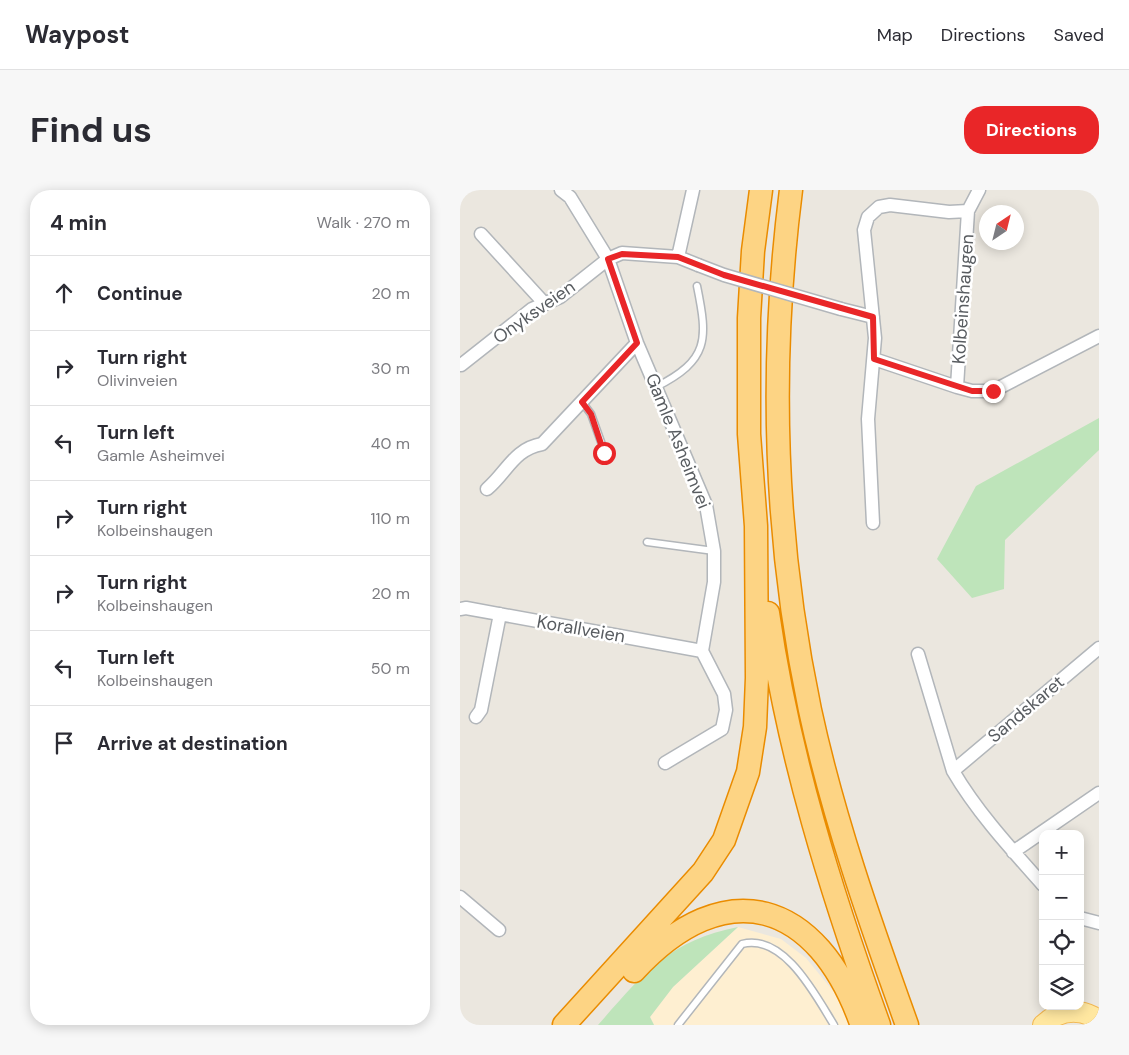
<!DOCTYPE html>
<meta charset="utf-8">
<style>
body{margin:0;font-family:"DM Sans",sans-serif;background:#f7f7f7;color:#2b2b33}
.controls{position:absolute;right:15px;bottom:15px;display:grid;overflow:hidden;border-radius:10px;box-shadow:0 2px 12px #0003}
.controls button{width:45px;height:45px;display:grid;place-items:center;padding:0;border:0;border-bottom:1px solid #e1e1e2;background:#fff;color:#2b2b33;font:25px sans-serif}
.compass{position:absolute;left:519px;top:15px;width:45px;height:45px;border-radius:50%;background:#fff;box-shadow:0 2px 12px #0003;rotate:35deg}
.stop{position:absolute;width:15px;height:15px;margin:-11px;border:4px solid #e92628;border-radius:50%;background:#fff}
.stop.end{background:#e92628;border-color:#fff;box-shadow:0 1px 5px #0008}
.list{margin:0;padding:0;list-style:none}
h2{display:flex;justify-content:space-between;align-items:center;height:65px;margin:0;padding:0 20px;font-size:21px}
h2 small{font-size:16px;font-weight:400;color:#7c7c81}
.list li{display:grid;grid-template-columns:32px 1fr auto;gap:15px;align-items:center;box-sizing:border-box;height:75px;padding:0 20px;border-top:1px solid #e1e1e2}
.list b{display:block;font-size:19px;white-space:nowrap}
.list p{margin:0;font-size:16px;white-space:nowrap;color:#7c7c81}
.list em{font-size:16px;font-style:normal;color:#7c7c81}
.icon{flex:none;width:28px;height:28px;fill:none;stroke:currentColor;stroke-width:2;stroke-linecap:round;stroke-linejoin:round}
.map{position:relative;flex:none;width:639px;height:835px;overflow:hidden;border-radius:20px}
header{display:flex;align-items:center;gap:30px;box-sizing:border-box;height:70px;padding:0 25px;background:#fff;border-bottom:1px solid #e1e1e2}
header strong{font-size:24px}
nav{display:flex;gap:28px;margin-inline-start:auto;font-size:18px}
.intro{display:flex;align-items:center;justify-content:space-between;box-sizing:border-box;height:120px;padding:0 30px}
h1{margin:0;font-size:35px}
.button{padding:12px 22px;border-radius:20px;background:#e92628;color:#fff;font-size:18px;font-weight:700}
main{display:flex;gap:30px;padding:0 30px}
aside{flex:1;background:#fff;border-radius:20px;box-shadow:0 2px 12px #0003}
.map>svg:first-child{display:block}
</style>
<header>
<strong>Waypost</strong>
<nav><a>Map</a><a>Directions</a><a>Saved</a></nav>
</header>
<div class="intro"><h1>Find us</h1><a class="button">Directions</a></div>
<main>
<aside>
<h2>4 min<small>Walk · 270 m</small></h2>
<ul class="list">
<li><svg class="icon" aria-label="ahead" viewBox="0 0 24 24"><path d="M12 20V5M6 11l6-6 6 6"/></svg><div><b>Continue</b></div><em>20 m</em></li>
<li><svg class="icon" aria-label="right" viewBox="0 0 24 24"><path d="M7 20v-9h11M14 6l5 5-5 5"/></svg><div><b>Turn right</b><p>Olivinveien</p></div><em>30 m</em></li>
<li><svg class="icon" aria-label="left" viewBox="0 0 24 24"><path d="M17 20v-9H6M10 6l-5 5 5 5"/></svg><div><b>Turn left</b><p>Gamle Asheimvei</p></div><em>40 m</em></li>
<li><svg class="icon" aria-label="right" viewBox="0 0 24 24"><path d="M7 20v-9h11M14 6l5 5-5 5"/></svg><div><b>Turn right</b><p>Kolbeinshaugen</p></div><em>110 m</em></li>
<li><svg class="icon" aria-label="right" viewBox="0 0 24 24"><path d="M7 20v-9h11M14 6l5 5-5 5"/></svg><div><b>Turn right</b><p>Kolbeinshaugen</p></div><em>20 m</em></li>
<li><svg class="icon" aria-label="left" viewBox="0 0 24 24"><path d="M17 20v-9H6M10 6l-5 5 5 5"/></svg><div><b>Turn left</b><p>Kolbeinshaugen</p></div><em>50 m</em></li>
<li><svg class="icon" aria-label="arrive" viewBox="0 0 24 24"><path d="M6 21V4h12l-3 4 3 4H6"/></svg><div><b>Arrive at destination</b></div></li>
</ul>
</aside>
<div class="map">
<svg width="639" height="835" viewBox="0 0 639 835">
<rect width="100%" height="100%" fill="#ebe7df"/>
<path fill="#feefd1" d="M278,737L321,749L346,768L378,807L389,835H194L190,827L213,797Z"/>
<path fill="#bee4ba" d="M639,228V260L545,350L544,399L512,408L477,369L516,296Z
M278,737L213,797L190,827L194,835H138C183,784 208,751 278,737Z"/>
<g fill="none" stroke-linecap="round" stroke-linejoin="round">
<defs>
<path id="lane" d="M196,197C249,170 248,150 237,96
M122,212L131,224L145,263
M187,352L254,361
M218,835L282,754C324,743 356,806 374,835"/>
<path id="street" d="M101,0L110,7L148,69L177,153L246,315L254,361V392L242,461L264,504L266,520L262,539L205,573
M21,44L85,114
M218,67L233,0
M381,119L413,127
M414,169L497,197L512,201H533L639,146
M1,175L72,119L100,107L148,69L162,63L218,67L238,75
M497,197L508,21
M27,299C47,282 54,259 82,254L177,153
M413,333L408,229L415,148L404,40L408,27L419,17L430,15L489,22L508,21L519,0
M0,419L6,418L242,461
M458,464L493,581C517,622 551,659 583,695
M16,527L21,520L40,424
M493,581L639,458
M553,662L639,603
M0,707L39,740
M620,728L639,733"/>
<path id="primary" d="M583,835C600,819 619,817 639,830"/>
<path id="highway" d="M331,0C309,173 314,349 350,520C373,627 410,732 447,835
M308,423C328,564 371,702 419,835
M174,781C266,681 357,711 401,833
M104,835L243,682L264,650L288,582L295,537L297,488L296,336L289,244V128L293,61L301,0"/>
</defs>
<use href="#lane" stroke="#b2b6ba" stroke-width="9"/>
<use href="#street" stroke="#b2b6ba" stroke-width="15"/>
<use href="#primary" stroke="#f2b751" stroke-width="22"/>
<use href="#highway" stroke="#ea8c00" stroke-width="25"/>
<use href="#lane" stroke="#fff" stroke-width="6"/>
<use href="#street" stroke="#fff" stroke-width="12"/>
<use href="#primary" stroke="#ffe7a0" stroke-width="20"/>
<use href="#highway" stroke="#fdd484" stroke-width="22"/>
<defs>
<path id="street-bridge" d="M238,75L264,85L381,119"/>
</defs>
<use href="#street-bridge" stroke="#b2b6ba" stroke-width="15" stroke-linecap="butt"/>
<use href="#street-bridge" stroke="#fff" stroke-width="12"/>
</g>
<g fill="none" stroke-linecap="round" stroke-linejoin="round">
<path stroke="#e92628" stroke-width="6" d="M144,263L131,224L122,212L177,153L148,69L162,64L218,67L264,85L413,127L414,169L512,201H533"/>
</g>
<g text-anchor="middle" stroke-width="5" stroke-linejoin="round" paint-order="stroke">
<g font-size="18" fill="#585c60" stroke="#fff">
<text transform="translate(503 109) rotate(-86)" y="6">Kolbeinshaugen</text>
<text transform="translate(74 122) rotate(-35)" y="6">Onyksveien</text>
<text transform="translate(218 251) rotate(68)" y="6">Gamle Asheimvei</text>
<text transform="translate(121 439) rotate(10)" y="6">Korallveien</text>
<text transform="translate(566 519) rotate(-40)" y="6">Sandskaret</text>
</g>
</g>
</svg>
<div class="controls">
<button>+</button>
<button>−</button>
<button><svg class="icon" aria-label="locate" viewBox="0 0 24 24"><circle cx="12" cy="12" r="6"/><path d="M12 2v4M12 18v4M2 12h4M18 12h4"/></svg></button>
<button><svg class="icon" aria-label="layers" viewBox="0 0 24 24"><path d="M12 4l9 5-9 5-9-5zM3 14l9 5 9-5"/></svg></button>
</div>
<svg class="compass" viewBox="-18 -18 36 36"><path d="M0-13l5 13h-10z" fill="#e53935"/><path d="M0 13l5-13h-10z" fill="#7c7c81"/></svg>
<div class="stop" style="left:144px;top:263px"></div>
<div class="stop end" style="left:533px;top:201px"></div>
</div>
</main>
